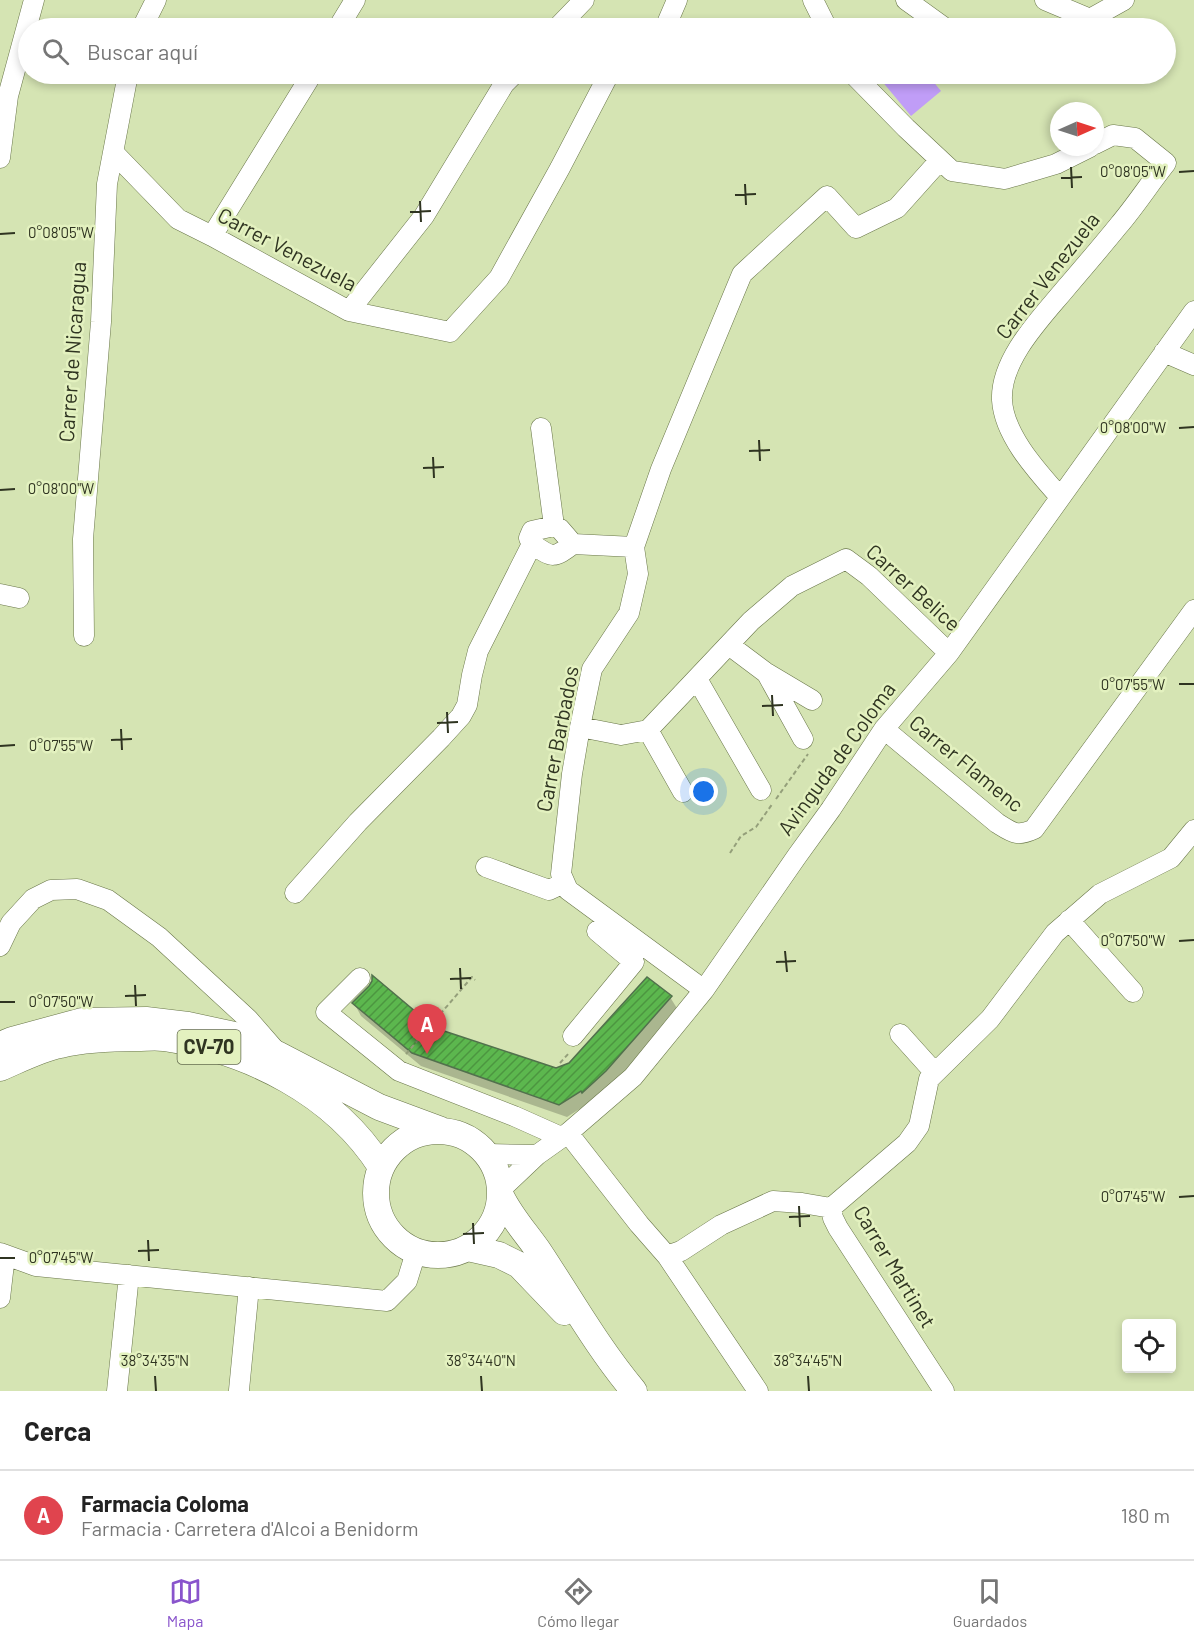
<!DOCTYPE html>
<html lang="es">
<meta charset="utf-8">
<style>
body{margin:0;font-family:Barlow,sans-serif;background:#f6f6f6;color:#222}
.controls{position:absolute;right:18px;bottom:18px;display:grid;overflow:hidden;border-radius:6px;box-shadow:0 3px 9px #0003}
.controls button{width:54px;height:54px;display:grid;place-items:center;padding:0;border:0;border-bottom:2px solid #e0e0e0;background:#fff;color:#222;font:30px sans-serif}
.compass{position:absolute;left:1050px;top:102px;width:54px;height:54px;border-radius:50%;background:#fff;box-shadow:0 3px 9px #0003;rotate:87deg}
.you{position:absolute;left:704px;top:792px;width:21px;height:21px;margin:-15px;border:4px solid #fff;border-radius:50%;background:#1a73e8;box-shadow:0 0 0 9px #1a73e833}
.badge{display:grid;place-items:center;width:39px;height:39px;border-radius:50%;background:#8954cc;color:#fff;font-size:20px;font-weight:700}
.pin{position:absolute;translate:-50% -50px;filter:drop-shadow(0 2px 3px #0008)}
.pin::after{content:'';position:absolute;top:32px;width:21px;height:18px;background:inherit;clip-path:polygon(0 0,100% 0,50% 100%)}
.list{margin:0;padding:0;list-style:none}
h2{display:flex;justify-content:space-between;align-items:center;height:78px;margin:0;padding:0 24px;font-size:26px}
h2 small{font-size:20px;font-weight:400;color:#767676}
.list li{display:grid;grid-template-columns:39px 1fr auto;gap:18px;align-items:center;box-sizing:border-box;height:90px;padding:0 24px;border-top:2px solid #e0e0e0}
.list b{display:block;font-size:22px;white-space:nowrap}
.list p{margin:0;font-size:20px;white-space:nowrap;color:#767676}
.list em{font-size:20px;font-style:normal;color:#767676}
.icon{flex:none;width:33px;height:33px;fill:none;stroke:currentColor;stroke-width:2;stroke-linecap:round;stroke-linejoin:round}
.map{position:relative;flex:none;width:1194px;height:1391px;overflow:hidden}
.search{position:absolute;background:#fff;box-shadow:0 3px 9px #0003;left:18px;right:18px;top:18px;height:66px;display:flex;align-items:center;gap:15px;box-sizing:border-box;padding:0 21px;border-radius:33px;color:#767676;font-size:22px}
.sheet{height:168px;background:#fff}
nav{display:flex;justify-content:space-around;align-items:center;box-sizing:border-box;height:84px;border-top:2px solid #e0e0e0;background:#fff;font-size:16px;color:#767676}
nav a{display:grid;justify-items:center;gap:3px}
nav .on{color:#8954cc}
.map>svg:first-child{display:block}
</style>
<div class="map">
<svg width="1194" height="1391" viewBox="0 0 1194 1391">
<defs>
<pattern id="building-hatch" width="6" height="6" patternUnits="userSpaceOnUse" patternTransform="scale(1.5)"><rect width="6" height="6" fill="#5cb74e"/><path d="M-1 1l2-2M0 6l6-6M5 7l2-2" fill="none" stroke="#4c9640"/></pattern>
</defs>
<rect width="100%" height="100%" fill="#d5e4b3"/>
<path fill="#c09df7" d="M876,74H927L941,91L911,116Z"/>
<path fill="#0003" d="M670,997L678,1010L613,1084L589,1103L567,1117L421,1066L361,1016L354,1003L556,1070L570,1064Z"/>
<path fill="url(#building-hatch)" stroke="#52714d" stroke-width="1.5" d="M372,975L435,1028L556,1068L569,1063L647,977L672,996L606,1071L582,1093L581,1091L559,1105L412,1053L352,1003L369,986L372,981Z"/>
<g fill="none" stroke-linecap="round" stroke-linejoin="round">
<defs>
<path id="minor" d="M813,0L827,28
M906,0L945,28
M1045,0L1090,19L1124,0
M142,28L156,0
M338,28L355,0
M557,28L584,0
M665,28L677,0
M853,74L906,128L952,171L1005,179L1056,164L1090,147
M113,152L178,219L212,236L349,311L450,332L499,278L560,168L609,74
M0,158L8,96L34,0
M212,236L312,74
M349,311L424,216L504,84L514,74
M1164,352L1194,365
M541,428L554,526
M1060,497C1038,472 1004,436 1002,400C1000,359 1042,317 1066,288C1084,267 1102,246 1119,225C1136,205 1150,183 1166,163L1135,138L1113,135L1095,144
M532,544C553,558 553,559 573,544L634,547L638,574L629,613L592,669L580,727L572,774L561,874L568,890L704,990
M634,547L661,469L742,274L827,196L856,228L897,208L940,160
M0,594L19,598
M84,636L83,539L101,322L107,184L128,74
M729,645L765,672L812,700
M767,674L803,739
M697,679L761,790
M580,727L621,735L648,730L751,621L792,586L846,559L869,576L949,653
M884,729L997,823C1013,833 1017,837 1034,829L1194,610
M648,730L683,792
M486,867L549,890L564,883
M295,893L358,822L441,738L461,716L467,705L472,675L478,651L532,544L529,538L532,531L554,526L560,529L573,544
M1069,920L1133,992
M0,946L11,923L33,899L51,890L77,889L108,900L159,937L248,1019L275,1050
M360,978L326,1012L399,1071L514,1116L561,1137
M900,1034L935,1073
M573,1036L634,962L597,931
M568,1133L639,1224L667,1256L681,1251L721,1225L773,1201L802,1203L831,1208
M487,1154L537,1155
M501,1189L537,1155L568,1133L633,1077L704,990L797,856L831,809L884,729L949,653L1194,311
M831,1208L907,1143L919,1126L929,1079L990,1019L1055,933L1100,894L1171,858L1194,830
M831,1208L833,1218L838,1228L944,1391
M0,1253L36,1266L387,1301L407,1281L416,1252
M667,1256L758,1391
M0,1298L5,1255
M239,1390L249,1287
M117,1391L129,1275"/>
<path id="major" d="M0,1045L12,1040L82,1021L146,1020L188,1025L239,1036L279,1055L379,1107L441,1130
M0,1068C19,1060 40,1049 60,1045C85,1039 111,1038 137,1038C146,1038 155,1037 164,1038C249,1051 334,1093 381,1167
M376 1193a62 62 0 1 1 124 0a62 62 0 1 1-124 0Z
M501,1196C511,1217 527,1234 540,1253C571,1300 598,1348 634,1391
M468,1248L499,1255L519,1265L564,1312"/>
</defs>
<use href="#minor" stroke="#697649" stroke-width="21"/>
<use href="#major" stroke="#697649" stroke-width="27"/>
<path stroke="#949f7a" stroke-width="2" stroke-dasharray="4.5 3" stroke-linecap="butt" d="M776,799L808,754
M730,853L741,836L756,827L773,803
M406,1054L472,977L475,980
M560,1063L569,1053"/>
<use href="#minor" stroke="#fff" stroke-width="20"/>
<use href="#major" stroke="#fff" stroke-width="26"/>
</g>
<path fill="none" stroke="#2f3421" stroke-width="2" d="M1071,167L1072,188M1179,172L1194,171M1061,178L1082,177M745,184L746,205M735,195L756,194M420,201L421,222M410,212L431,211M0,234L15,233M1179,428L1194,427M759,440L760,461M749,451L770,450M433,457L434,478M423,468L444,467M0,490L15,489M1179,684H1194M772,695L773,716M762,706L783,705M447,712L448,733M437,723L458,722M121,729L122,750M111,740L132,739M0,746L15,745M1179,941L1194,940M785,951L787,972M776,962L796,961M460,968L461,989M450,979L471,978M135,985L136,1006M125,996L146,995M0,1002H15M1179,1197L1194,1196M799,1206L800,1227M789,1217L810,1216M473,1223L474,1244M463,1234L484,1233M148,1240L149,1261M138,1251L159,1250M0,1258H15M155,1376L156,1391M481,1376L482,1391M808,1376L809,1391"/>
<g text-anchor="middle" stroke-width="5" stroke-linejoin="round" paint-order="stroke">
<rect fill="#e3f1bf" stroke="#656d50" stroke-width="1.5" x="177.5" y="1030" width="63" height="34" rx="4.5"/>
<g font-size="20" font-weight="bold" fill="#2f3421">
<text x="209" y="1054">CV-70</text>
</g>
<g font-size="21" fill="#2f3421" stroke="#e3f1bf">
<text transform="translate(287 250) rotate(28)" y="7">Carrer Venezuela</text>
<text transform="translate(1048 276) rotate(-52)" y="7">Carrer Venezuela</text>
<text transform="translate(73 352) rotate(-86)" y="7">Carrer de Nicaragua</text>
<text transform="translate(913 588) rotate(42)" y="7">Carrer Belice</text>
<text transform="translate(558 739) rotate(-79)" y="7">Carrer Barbados</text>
<text transform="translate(837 759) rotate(-54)" y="7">Avinguda de Coloma</text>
<text transform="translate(966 764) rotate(39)" y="7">Carrer Flamenc</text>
<text transform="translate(894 1267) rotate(59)" y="7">Carrer Martinet</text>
</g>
</g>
<g font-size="15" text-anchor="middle" fill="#2f3421" stroke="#e3f1bf" stroke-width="5" stroke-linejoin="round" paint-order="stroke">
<text x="1133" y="177">0°08'05"W</text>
<text x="61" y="238">0°08'05"W</text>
<text x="1133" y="433">0°08'00"W</text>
<text x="61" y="494">0°08'00"W</text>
<text x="1133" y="690">0°07'55"W</text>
<text x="61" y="751">0°07'55"W</text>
<text x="1133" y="946">0°07'50"W</text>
<text x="61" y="1007">0°07'50"W</text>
<text x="1133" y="1202">0°07'45"W</text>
<text x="61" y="1263">0°07'45"W</text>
<text x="155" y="1366">38°34'35"N</text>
<text x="481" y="1366">38°34'40"N</text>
<text x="808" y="1366">38°34'45"N</text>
</g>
</svg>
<div class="controls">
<button><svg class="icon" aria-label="locate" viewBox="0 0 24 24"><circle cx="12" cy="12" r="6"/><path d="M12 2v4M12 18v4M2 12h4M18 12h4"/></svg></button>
</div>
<svg class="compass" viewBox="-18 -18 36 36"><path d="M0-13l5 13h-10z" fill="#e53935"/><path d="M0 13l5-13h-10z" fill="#767676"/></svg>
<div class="you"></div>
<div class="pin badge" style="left:427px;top:1054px;background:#e0444e">A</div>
<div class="search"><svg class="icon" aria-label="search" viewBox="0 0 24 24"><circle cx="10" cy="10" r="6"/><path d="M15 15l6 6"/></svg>Buscar aquí</div>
</div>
<section class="sheet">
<h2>Cerca<small></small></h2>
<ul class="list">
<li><span class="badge" style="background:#e0444e">A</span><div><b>Farmacia Coloma</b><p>Farmacia · Carretera d'Alcoi a Benidorm</p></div><em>180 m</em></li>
</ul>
</section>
<nav>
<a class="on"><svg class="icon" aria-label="map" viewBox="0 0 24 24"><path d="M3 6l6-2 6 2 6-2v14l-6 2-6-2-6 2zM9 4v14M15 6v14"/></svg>Mapa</a>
<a><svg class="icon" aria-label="directions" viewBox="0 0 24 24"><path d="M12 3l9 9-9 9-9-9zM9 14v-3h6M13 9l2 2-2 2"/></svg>Cómo llegar</a>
<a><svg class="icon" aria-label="saved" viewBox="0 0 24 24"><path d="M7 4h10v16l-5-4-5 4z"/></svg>Guardados</a>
</nav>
